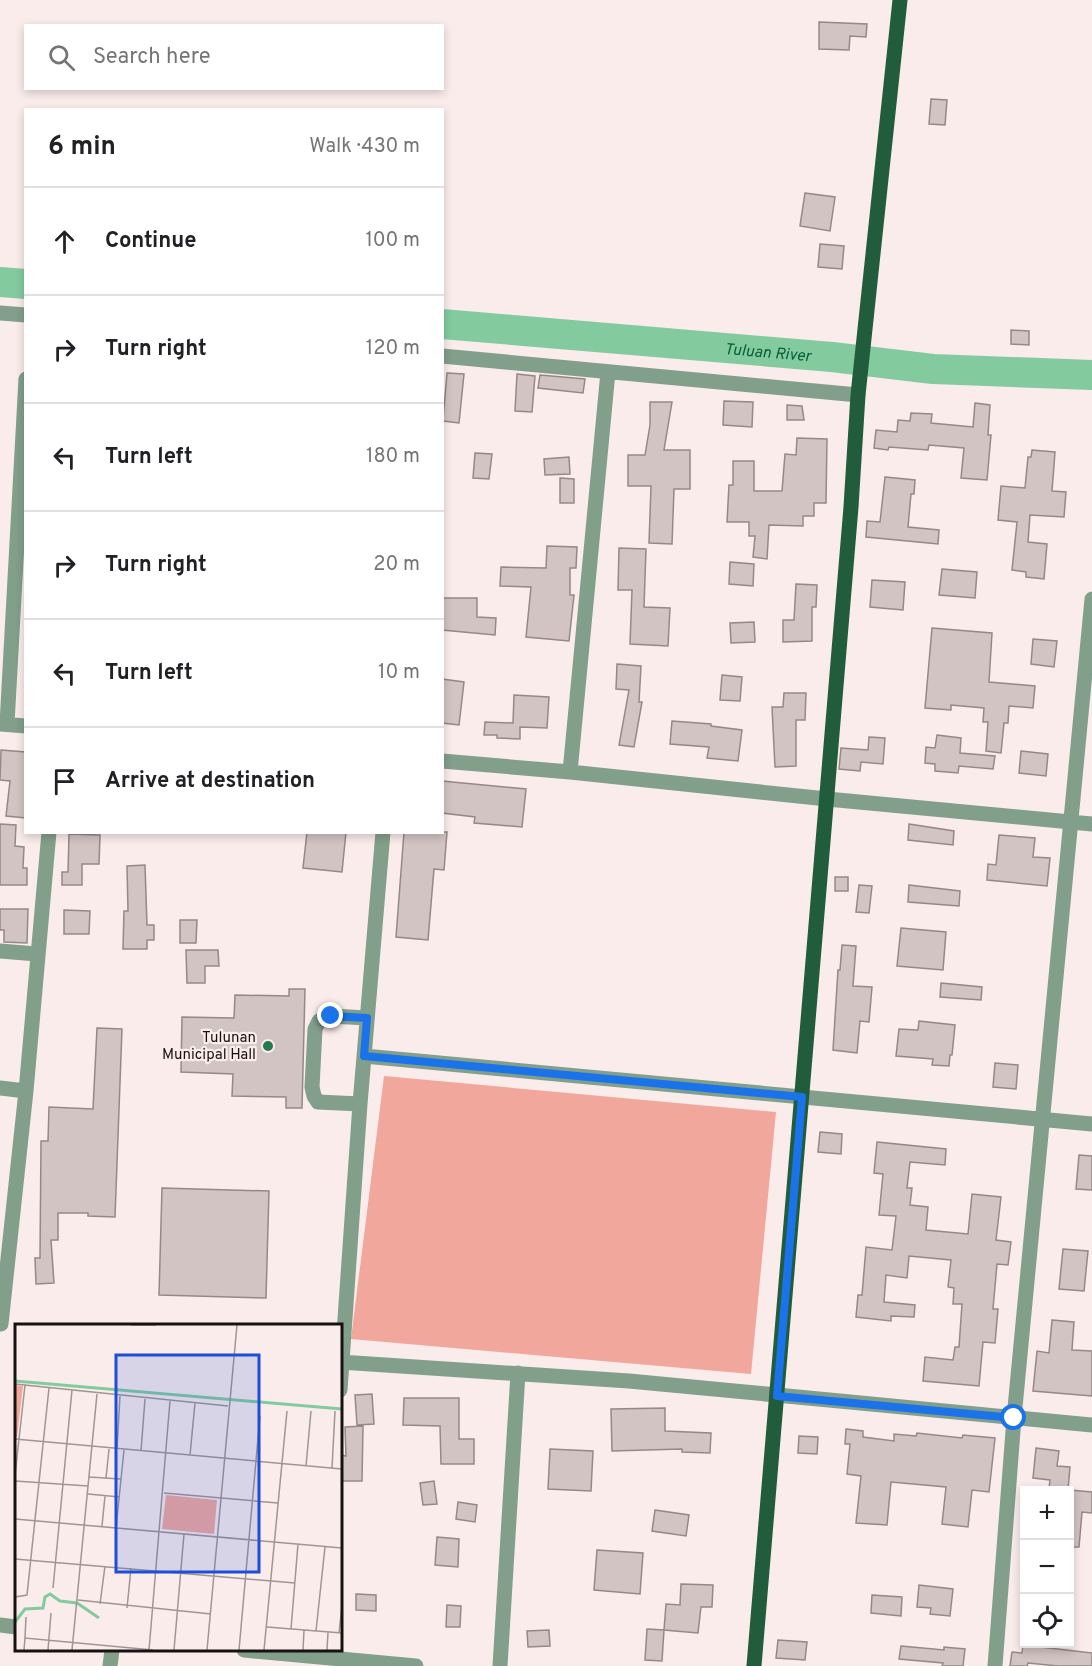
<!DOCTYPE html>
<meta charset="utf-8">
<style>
body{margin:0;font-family:Overpass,sans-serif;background:#f2f2f2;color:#202124}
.controls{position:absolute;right:18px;bottom:18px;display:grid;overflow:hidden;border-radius:0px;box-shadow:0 3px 9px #0003}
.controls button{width:54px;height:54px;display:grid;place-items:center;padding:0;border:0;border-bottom:2px solid #e0e0e0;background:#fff;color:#202124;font:30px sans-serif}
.stop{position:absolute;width:18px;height:18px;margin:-14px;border:4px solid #1a73e8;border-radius:50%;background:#fff}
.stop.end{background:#1a73e8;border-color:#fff;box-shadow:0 2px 6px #0008}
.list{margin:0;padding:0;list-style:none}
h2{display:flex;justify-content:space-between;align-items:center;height:78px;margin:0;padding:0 24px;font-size:26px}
h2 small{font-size:20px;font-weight:400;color:#757577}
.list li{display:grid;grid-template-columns:39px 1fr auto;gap:18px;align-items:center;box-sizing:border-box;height:108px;padding:0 24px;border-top:2px solid #e0e0e0}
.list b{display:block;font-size:22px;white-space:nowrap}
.list em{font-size:20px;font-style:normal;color:#757577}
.icon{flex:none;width:33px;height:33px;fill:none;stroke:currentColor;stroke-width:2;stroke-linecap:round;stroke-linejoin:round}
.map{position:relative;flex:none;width:1092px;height:1666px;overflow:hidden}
.search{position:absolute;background:#fff;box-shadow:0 3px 9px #0003;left:24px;top:24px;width:420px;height:66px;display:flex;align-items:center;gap:15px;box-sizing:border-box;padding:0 21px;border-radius:0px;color:#757577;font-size:22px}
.panel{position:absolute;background:#fff;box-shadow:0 3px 9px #0003;left:24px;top:108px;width:420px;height:726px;border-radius:0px}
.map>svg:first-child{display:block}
</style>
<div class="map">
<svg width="1092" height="1666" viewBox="0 0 1092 1666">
<rect width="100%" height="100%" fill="#faecea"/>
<path fill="#f2a79d" d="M384,1076L776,1112L751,1374L351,1339Z"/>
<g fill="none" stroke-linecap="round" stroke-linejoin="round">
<g stroke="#83cb9f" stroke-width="30">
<path d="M0,282L26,284"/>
<path id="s1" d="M442,324L832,357L933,369L1092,375"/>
</g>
</g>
<path fill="#d1c4c2" stroke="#958886" stroke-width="1.5" d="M819,22L867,24L866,37L850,36L849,50L819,49Z
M931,99L947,100L945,125L929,124Z
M805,193L835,197L830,231L800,226Z
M820,244L844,246L842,269L818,267Z
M1011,330L1029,331V345L1011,344Z
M447,373L464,374L459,423L443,421Z
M517,374L535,376L532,412L515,411Z
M540,375L585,379L583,393L538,388Z
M724,401L753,402L752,427L723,425Z
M650,402H672L664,450H690V489H674L672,544L649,543L651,486H628V455H645L650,425Z
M975,403L990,405L988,435H991L987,480L961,478L964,448L929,445L928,450L889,447L888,450L874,448L876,430L897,432L898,420L910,421L911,413L932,414L931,423L973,427Z
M787,405L802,406L804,420H787Z
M797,438L827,439L826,503H814V516H803V526L769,525L767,559L753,557L755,536H749V522H727L729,485H733V461H754V491H782L785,454L796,455Z
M1032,450L1055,452L1052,491L1066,492L1064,517L1030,515L1028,542L1047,544L1044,579L1026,577V572L1012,570L1017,522L998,520L1001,486L1025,488L1028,457H1031Z
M475,453L492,454L489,479L473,478Z
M569,457L570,474L545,475L544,459Z
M885,477L915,480L914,494H911L908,527L939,530L938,544L866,537L867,521L880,522Z
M560,478L574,479V503H560Z
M547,546L577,547L576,568H570V595H574L569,641L526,637L531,587L500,586L501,567L546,568Z
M619,548L646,549L644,607L670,608L668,646L630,644L632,590H618Z
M730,562L754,564L753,586L729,584Z
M942,569L977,572L975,598L939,595Z
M872,580L905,582L903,610L870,607Z
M796,584L817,585L816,607H812V641L783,642V620H794Z
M442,598H477V617L496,618L495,635L442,630Z
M754,622L755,642L731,643L730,623Z
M932,628L992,633L989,682L1035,686L1033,708L1009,706L1008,723H1004L1001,753L986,751L988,722H983L984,708L951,705V710L925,708Z
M1033,639L1057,641L1054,667L1031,664Z
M617,664L641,666L639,702H642L634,747L619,745L629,690L616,689Z
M722,675L742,677L740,701L720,700Z
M442,679L464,682L459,725L442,723Z
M784,693H806L805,720H796V766L775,767L772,707H783Z
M514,695L549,697L547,728L520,727V739L497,738V735H484L485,722L513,723Z
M672,721L711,724V726L742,730L738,761L707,758L709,747L670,744Z
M937,735L961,738L960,753L995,756L993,769L959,766L958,773L935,771V764L925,763L926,747L935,748Z
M869,737L885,738L883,764L861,762L860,771L839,769L841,748L868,750Z
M1,750L26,752V818L6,816L10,781L0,780Z
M1021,751L1048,754L1046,776L1019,773Z
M442,781L526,789L522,827L474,823L475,817L442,813Z
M0,824L16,825L15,846L24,847L23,868H27V885H0Z
M909,824L954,831L953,845L908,840Z
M307,832H346L342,872L303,868Z
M404,832H447L444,870L434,869L428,940L396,937Z
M69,834L100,835L99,864H82V885H62V872H68Z
M999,835L1035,838L1033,857L1050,858L1047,886L987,880L988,864L996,865Z
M145,865L147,925H154V940H147V949H123L124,911H128L127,866Z
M835,877H848V891H835Z
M859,885L872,886L869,913L856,912Z
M909,885L960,891L959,906L908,902Z
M0,909H28L27,943L4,942V930H0Z
M64,910L90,911L89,934H64Z
M180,920H197L196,943H180Z
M901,928L946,932L943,970L897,966Z
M842,945L856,946L853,986L872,987L869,1022L860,1021L857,1053L833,1050L838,970H840Z
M186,950H218L219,966H205V983H187Z
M941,983L982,987L981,1000L940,997Z
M289,989H305L302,1108H286V1097L232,1096L233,1074L181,1072L182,1017L234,1018L235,995L289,996Z
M919,1021L955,1025L952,1055H950L949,1066L932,1065L933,1059L896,1056L899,1029L918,1030Z
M97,1028L122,1029L115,1217L88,1216V1213H58V1240H51L54,1283L36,1284L35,1258H40L41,1141H48L49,1107L93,1109Z
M995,1063L1018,1065L1016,1089L993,1087Z
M820,1132L842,1134L841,1154L818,1152Z
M877,1142L946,1149L945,1165L910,1162L907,1188H912L910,1205L928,1207L926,1230L968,1234L972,1194L1001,1197L996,1240L1011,1242L1008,1265L997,1264L993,1309H998L995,1343L983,1342L979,1386L923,1381L925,1357L953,1360L955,1347H959L962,1304H953L954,1288L948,1287L951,1260L909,1256L907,1278L886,1275L884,1302L915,1305L914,1317L891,1316V1321L856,1317L858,1295H862L866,1247L892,1250L896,1216L879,1215L883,1174L874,1173Z
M1079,1155L1092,1156V1190L1076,1189Z
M162,1188L269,1191L266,1298L159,1295Z
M1063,1249L1088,1251L1084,1291L1059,1289Z
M1052,1320L1074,1322L1072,1350L1092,1351V1396L1033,1391L1037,1351L1049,1353Z
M372,1394L374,1424L357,1425L355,1395Z
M404,1398H459V1439H474V1464H441L440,1426L403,1425Z
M665,1408V1431L711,1433L710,1453L682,1452V1449L612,1451L611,1409Z
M363,1426L362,1481H340V1455L346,1456L345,1427Z
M846,1429L863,1431V1437L894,1441V1434L916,1436L917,1433L962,1438L963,1435L995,1438L989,1492L972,1490L968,1527L942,1524L946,1487L891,1482L887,1525L856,1523L861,1476L847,1474L850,1444H845Z
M799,1436L818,1437L817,1454L798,1453Z
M1036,1448L1059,1451L1057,1466L1070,1467L1068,1490L1049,1488L1050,1480L1033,1478Z
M550,1449L593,1451L591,1491L548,1489Z
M434,1481L437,1504L423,1505L420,1483Z
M1070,1490L1092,1492V1513L1082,1512L1079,1547H1070Z
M458,1502L477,1505L475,1522L456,1519Z
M655,1510L689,1515L686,1536L652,1531Z
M437,1537L459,1539L458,1567L435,1565Z
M597,1550L643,1553L640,1594L594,1590Z
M681,1584L713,1585L712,1607H701L698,1633L664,1630L666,1604L680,1605Z
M919,1585L953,1589L950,1616L930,1614L931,1608L917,1607Z
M356,1594L376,1595V1611L356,1610Z
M872,1595L902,1597L901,1616L871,1613Z
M447,1605L461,1606L460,1627H446Z
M647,1629L664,1630L662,1661L645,1660Z
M549,1630L550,1646L528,1647L527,1631Z
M778,1640L807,1642L805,1660L776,1658Z
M1023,1645L1092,1653V1666H1058L1028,1663L1027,1666H1010L1012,1652L1022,1653Z
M901,1646L944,1650V1647L965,1649L963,1666H942L943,1663L899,1659Z"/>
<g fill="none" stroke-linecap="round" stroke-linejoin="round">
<path stroke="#829f8c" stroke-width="15" d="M0,313L26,315
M442,356L858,395
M0,724L26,726
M7,724L26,379
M442,761L570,772L827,799L1092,824
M570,772L608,372
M0,951L37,954
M364,1056L1092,1124
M0,1088L26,1091
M360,1104L318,1102L314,1096L312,1087L315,1029L319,1021L331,1016L367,1018
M1,1324L26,1091L49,832
M340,1362L629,1381L1092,1425
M340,1390L360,1104L383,832
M0,1625L16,1627
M244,1650L416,1666
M110,1666L112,1650
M500,1666L518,1373
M995,1666L1014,1418L1092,599"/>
<path stroke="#215d3c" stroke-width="15" d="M754,1666L851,507L858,395L900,0"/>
</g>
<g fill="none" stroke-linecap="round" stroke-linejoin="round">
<path stroke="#1a73e8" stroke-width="8" d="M331,1016L367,1018L364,1056L802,1097L777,1396L1014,1418"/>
</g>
<circle fill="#237a4d" stroke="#faecea" stroke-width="2" cx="268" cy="1046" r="6"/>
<g text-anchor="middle" stroke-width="4.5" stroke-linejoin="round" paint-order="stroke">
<g font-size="15" fill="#171212" stroke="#faecea" text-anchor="end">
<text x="256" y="1042">Tulunan<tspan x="256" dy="17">Municipal Hall</tspan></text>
</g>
<g font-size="16" font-style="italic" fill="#066038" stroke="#faecea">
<text dy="6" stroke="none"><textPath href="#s1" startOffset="327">Tuluan River</textPath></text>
</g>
</g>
<g transform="translate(15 1324)">
<rect width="327" height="327" fill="#faecea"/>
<path d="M0,61L8,62L2,113H0ZM151,171L202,176L199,210L147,205Z" fill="#f2a79d"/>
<path fill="none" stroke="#83cb9f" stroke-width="3" d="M0,57L327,85M0,298L10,285L28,284L30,273L35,270L45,277L62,279L84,294"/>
<path fill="none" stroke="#9f9594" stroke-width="1.5" d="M116,1H141M0,60L213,82M0,115L327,145M102,125L105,72M126,127L130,75M175,131L180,79M291,142L296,87M317,144L320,87M0,151L10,61M74,153L106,155M91,154L94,125M0,157L73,162M149,169L263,179M73,170L105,173M0,195L327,224M87,202L90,172M101,204L109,126M0,235L280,259M38,264L57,66M0,273L12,271L34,64M63,276L196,290M85,280L90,242M112,284L116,244M252,303L327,309M276,305L283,220M301,307L310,223M324,309L327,282M10,314L11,293M9,326L10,314L138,326M33,326L36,289M57,326L82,70M134,326L155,77M159,326L169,210M192,326L222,1M224,326L245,92M249,326L272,87M288,326L289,306M312,326L313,308"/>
<path fill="#1d4ed8" fill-opacity="0.15" stroke="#1d4ed8" stroke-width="3" d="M101,31H244V248H101Z"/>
<rect width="327" height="327" fill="none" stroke="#171212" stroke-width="3"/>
</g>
</svg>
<div class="controls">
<button>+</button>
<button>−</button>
<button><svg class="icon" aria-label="locate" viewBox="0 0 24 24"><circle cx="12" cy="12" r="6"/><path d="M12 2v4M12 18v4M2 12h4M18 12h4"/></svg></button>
</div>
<div class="stop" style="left:1014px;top:1418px"></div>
<div class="stop end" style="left:331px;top:1016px"></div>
<div class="search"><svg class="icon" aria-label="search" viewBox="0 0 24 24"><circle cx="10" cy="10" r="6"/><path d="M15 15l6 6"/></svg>Search here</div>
<section class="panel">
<h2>6 min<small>Walk · 430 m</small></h2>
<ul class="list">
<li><svg class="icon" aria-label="ahead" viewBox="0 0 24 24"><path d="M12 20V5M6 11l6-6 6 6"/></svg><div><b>Continue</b></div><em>100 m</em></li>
<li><svg class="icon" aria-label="right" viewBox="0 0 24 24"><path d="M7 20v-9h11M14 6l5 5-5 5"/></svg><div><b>Turn right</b></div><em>120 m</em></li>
<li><svg class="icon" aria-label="left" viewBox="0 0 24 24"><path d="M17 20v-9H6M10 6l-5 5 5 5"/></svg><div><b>Turn left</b></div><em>180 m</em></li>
<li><svg class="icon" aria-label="right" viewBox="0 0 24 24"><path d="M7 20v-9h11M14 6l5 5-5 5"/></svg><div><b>Turn right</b></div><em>20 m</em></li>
<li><svg class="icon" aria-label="left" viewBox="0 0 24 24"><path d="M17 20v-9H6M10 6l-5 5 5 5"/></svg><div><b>Turn left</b></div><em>10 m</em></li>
<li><svg class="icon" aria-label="arrive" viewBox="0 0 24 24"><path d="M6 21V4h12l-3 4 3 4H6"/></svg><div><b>Arrive at destination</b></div></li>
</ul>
</section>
</div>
